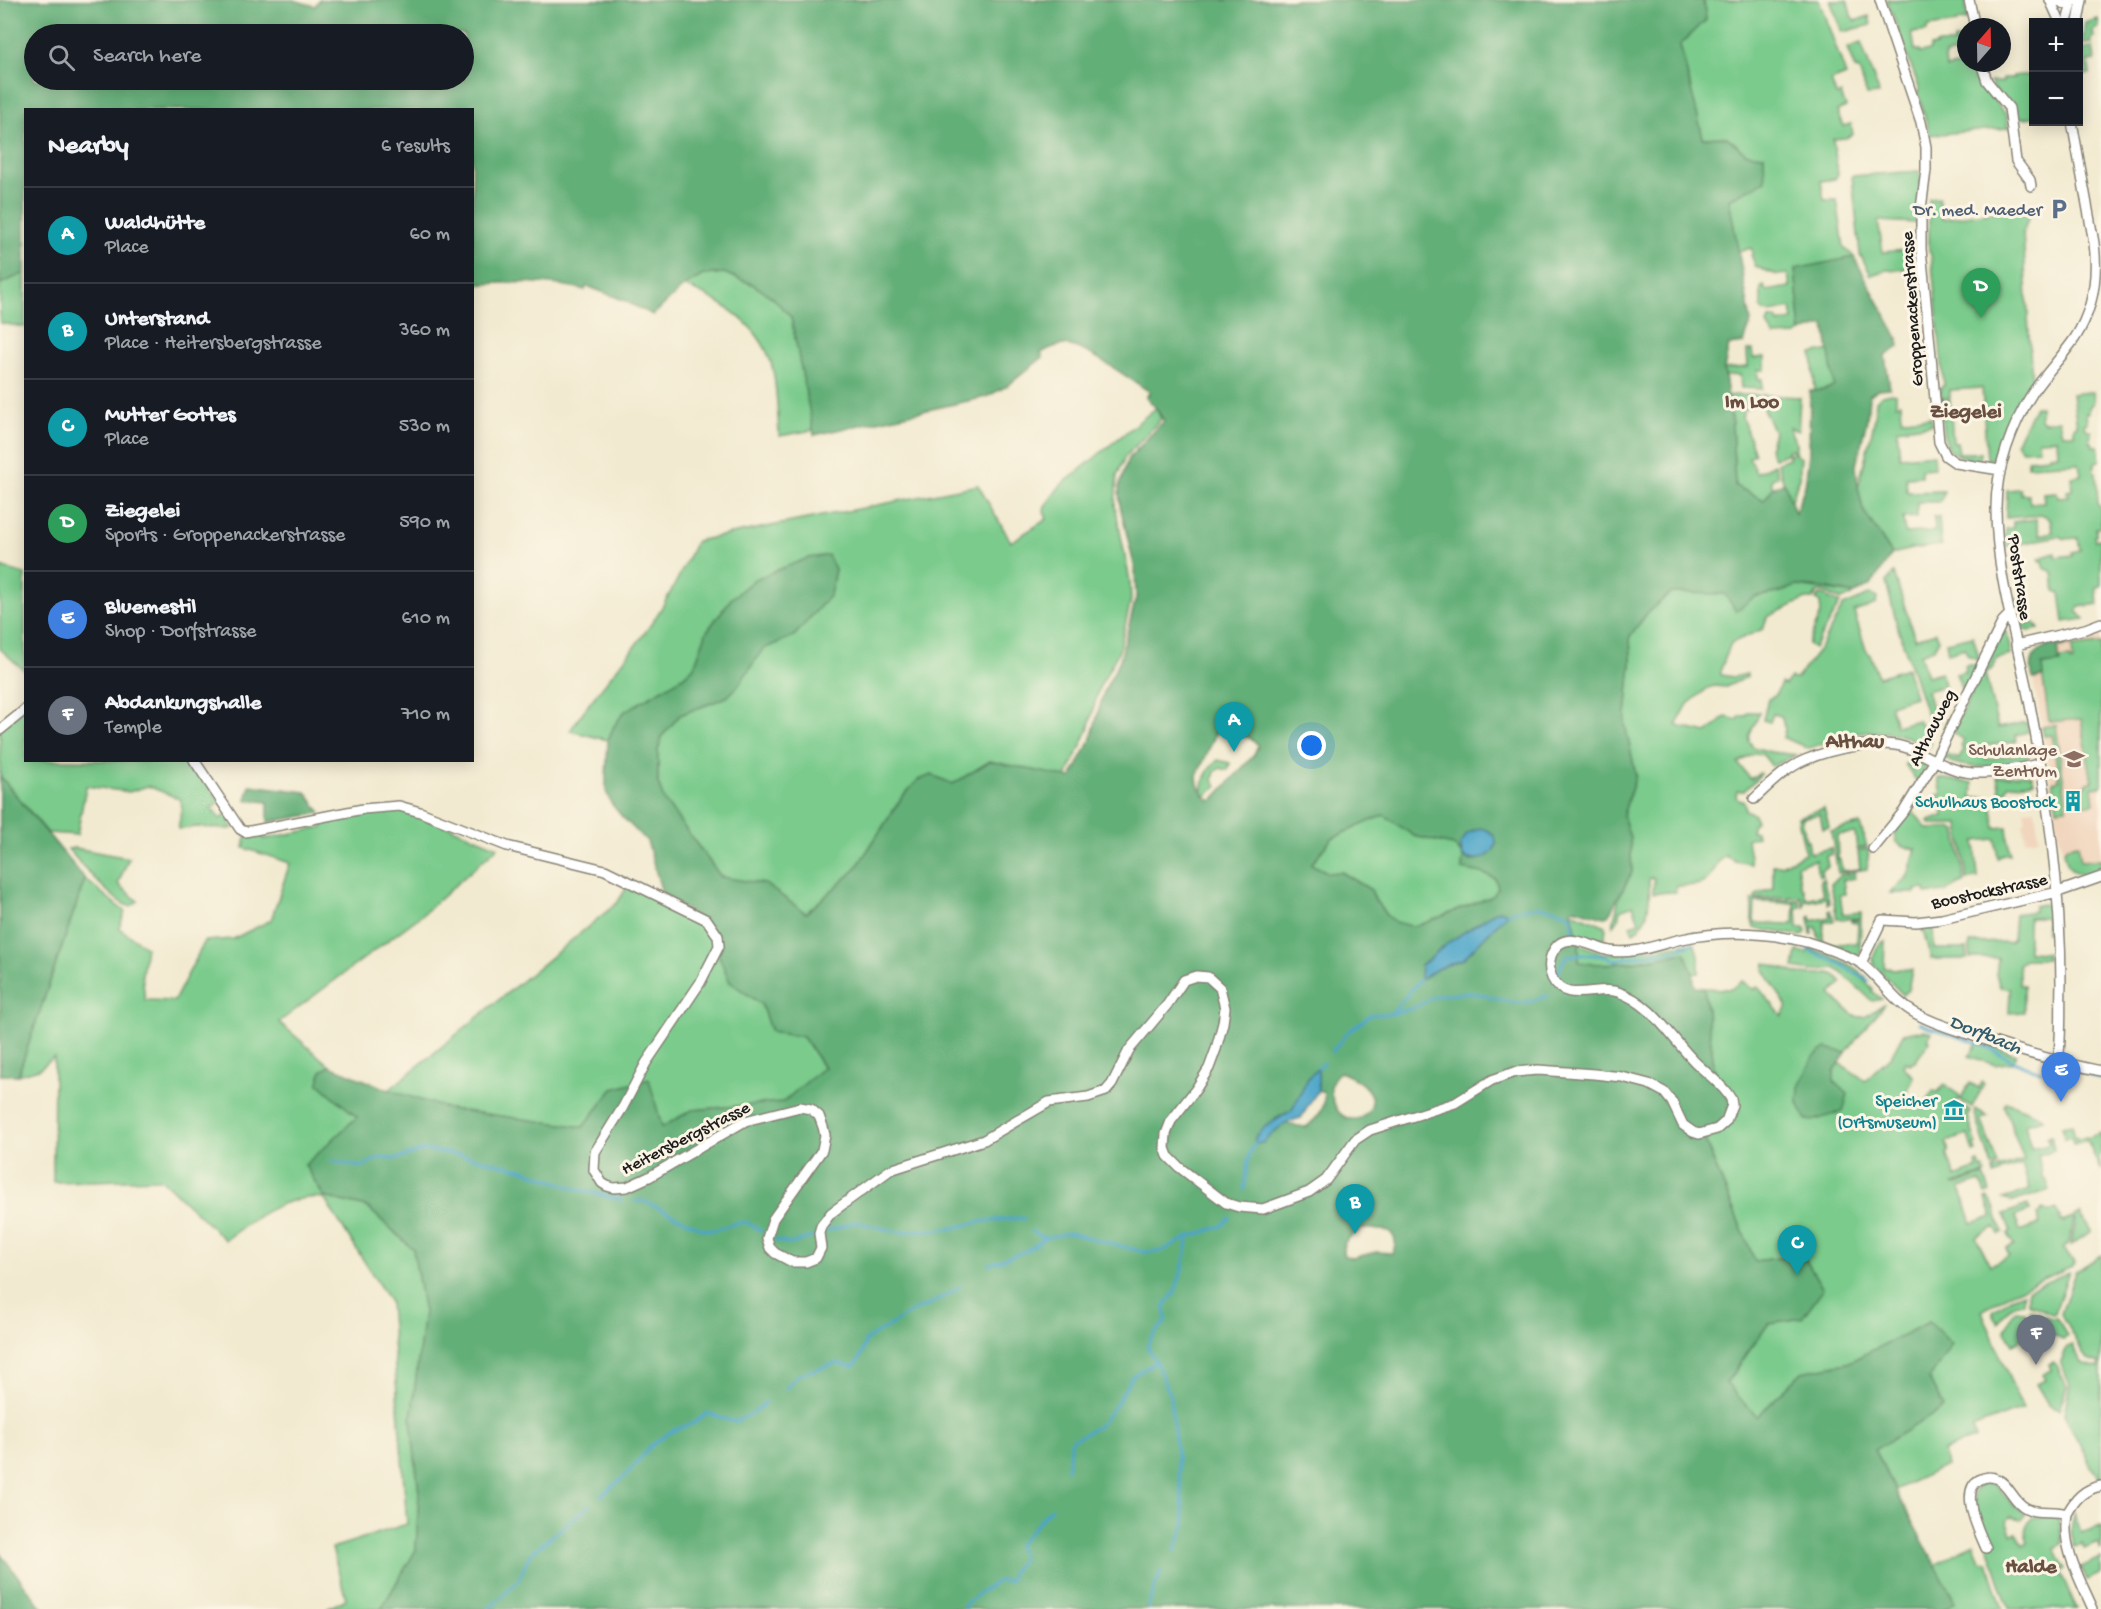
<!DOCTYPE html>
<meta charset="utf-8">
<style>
body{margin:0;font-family:"Gochi Hand",sans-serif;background:#242831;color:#f1f3f6}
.controls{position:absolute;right:18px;top:18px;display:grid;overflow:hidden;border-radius:0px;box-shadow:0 3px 15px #0003}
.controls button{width:54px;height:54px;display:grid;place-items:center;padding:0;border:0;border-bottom:2px solid #363941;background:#171b24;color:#f1f3f6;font:30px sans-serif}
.compass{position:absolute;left:1957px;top:18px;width:54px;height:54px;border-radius:50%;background:#171b24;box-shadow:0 3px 15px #0003;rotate:20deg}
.you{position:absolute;left:1312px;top:746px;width:21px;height:21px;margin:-15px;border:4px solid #fff;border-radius:50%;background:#1a73e8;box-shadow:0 0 0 9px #1a73e833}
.badge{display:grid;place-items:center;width:39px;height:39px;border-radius:50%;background:#1a73e8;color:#fff;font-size:20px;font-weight:700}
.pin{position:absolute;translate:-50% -50px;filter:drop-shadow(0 2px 3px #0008)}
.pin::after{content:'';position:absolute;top:32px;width:21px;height:18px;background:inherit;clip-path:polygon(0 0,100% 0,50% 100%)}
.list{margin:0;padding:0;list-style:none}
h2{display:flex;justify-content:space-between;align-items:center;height:78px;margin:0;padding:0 24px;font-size:26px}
h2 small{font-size:20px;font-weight:400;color:#9ea1a6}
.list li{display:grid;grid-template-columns:39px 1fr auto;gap:18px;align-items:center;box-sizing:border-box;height:96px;padding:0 24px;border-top:2px solid #363941}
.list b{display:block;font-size:22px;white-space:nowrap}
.list p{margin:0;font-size:20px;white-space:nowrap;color:#9ea1a6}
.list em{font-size:20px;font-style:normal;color:#9ea1a6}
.icon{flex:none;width:33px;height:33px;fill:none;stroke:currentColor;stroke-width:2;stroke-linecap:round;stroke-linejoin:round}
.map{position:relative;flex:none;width:2101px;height:1609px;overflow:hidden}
.search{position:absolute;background:#171b24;box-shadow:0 3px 15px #0003;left:24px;top:24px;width:450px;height:66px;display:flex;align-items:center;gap:15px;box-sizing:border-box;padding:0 21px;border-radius:33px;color:#9ea1a6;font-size:22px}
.panel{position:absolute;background:#171b24;box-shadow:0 3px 15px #0003;left:24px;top:108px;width:450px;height:654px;border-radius:0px}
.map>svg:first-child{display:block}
</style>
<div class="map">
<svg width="2101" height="1609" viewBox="0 0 2101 1609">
<rect width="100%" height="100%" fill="#fcf5e5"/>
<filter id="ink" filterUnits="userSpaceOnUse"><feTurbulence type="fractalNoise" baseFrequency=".0167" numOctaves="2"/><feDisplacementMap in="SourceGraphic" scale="12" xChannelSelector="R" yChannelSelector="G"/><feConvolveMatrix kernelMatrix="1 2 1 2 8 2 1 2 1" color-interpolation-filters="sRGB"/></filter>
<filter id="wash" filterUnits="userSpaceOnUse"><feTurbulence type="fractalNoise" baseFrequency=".008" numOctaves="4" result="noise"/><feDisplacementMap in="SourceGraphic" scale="24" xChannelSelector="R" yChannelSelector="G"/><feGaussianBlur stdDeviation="1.35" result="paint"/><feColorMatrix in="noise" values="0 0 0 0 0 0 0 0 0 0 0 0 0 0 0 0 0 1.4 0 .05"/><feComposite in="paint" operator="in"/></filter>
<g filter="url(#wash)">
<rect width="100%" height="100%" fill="#f2ead0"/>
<path fill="#f1d5bd" d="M2101,632V859L2081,861L2065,847L2064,850L2059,838L2044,736L2033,679L2043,677L2041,665L2058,647L2068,646L2071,641Z
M2035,809L2039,838L2025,840L2023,822L2026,821L2024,810Z"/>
<path fill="#7acb8c" stroke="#4b7454" stroke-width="1.5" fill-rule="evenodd" d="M1704,0H1819L1846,75L1831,81L1836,95L1841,94L1846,107L1837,111L1843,126L1851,124L1853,134L1846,138L1833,139L1838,174L1835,179L1821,181L1824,200H1837L1844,247L1854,257L1795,269L1801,332L1796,335L1774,336L1767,325L1769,319L1776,318L1778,323L1793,320L1791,308L1770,312L1763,311L1761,308V288L1764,286L1766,291L1790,287L1788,274L1777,275L1756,267L1751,255L1753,253L1751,248L1738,252L1729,199L1765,181L1746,153L1727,137L1703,138L1680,45L1706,20Z
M1830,0H1847L1852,18L1855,21L1869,16L1871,25L1842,32Z
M1887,0H1966L1967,20L1957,21V23L1927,27V31L1912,33L1915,50H1919L1920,53L1930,51V47L1936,46V44H1954V39L1965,40L1966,52L1945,55L1946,68L1969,64V68L1978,66L1982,86L2007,116L2008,128L1930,135L1918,93L1920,90Z
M2098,19L2099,27L2093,31L2094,38L2091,39L2092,43L2082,44L2085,23Z
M1861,43L1878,89L1879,94L1867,95L1859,70L1855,69L1847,48Z
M2093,47L2095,60L2088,61L2090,74L2080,76L2082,49Z
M2022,75L2033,77V117L2013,119L1990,82H2003V78H2013V76Z
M1919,171L1921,176L1918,223L1878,221L1883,252L1918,249L1920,268L1886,270L1871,275L1860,254L1852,176Z
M1939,198L1942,219L2031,207L2032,209L2023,232L2032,382L2017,405L2004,431L1995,458L1987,460L1982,388L1950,390V398H1941L1940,387L1944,386L1931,254L1929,252V199Z
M22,273H25V327L0,323V284Z
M724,273L752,284L773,298L791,317L814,430L779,436C778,416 777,396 774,376C767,329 725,302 684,286L703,275Z
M1747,350H1752L1753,358L1765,357V370H1758V379H1762V389L1741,388L1740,375L1725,376L1724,369L1748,367Z
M1830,350L1834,386L1824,390L1815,391L1812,354Z
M2088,392H2093C2094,399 2095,403 2089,407V413H2086L2087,423L2084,424L2085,429L2091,431L2090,442H2092L2093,446H2098L2100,461L2095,462V467H2093L2094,472L2096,473L2098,504L2101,509V527L2096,528V535L2094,536L2095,540L2101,539V586L2096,587L2098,604L2079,607L2077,611L2085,619L2064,622L2060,593L2055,591L2053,572L2044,568L2043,560L2040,561L2039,558L2055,553L2056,557L2073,555L2072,552L2080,550L2078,538L2065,539L2058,536L2006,547V529L2013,528V522L2036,519L2040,535L2053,532L2050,520L2044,515L2006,518L2007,490L2020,489L2021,494H2028L2030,503L2044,502L2043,493L2057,492L2058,497L2068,496L2067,491L2072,490L2071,477L2081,475L2079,463L2028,466V459L2049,457V455L2058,454L2057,439L2038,440L2039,449L2022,450L2016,443L2035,407H2040V419L2044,422L2059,420L2062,434H2074V427L2077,425L2072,394Z
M1890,393L1896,394V404L1901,403L1902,419L1931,417L1932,424L1897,429L1900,457L1934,454L1935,468L1921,469V476L1906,477L1907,492L1944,491L1942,500L1939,502H1917V517L1903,518L1905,533L1935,531L1934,517H1939L1941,545L1911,549L1892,554L1863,510L1858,487L1874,423L1876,401L1882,395Z
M1737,395H1758L1759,403L1744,410L1742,417L1755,454L1749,457L1756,473L1774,464L1778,476L1771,480L1773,488L1764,500L1735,486L1732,424L1728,396Z
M1761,395L1800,397L1798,431L1789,427L1796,444V455L1801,458L1799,477L1791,503L1777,463L1788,458V455L1794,452L1792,449L1787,451L1788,453L1774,458L1769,449L1774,432L1761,404Z
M1950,400L1953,442H1957L1959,453H1981L1980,460C1938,457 1944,436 1941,401Z
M1156,408L1161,419L1125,457L1117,476L1115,506L1130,581L1131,600L1119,651L1099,688L1088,730L1066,778L990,761L953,784L932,775L902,797L855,870L806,913L765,885L721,877L664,800L658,783V750L662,736L680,715L727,697L763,649L794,636L830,595L835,569L755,579L731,599L707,631L694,667L683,677L624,712L614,726L608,740L570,731C593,694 624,663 649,627C668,600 682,571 696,541L978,485L1011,542L1047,519L1044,512L1045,506L1060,486Z
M0,567L25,574V671L0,649Z
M1894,573L1915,639L1936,632L1939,640L1934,649L1920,654L1927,676L1941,672L1944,686L1927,691L1933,712L1936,711L1939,723L1930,725L1897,625L1886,582Z
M1796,586L1855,594L1842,600L1822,592L1817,593L1813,599H1806L1767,617L1763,629L1731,643L1721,669V675L1734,677L1747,674V677L1726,687L1714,686L1708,688L1688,704L1677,724V726L1707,733L1719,723L1722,719L1726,717L1738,720L1740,716H1746L1748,712H1760L1749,737V741L1753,747L1771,752L1797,755L1772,766L1763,755L1755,753L1738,763L1750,779L1760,773L1761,774L1744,791H1737L1736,797C1743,801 1746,802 1745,810L1754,814L1756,822L1753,824L1751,831L1756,832L1757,836L1747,839L1751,864L1735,861L1725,856C1720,859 1719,861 1716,867C1705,888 1698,885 1676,886L1675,892L1653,893L1654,878H1649C1650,895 1651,923 1633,932L1631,925L1639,922L1633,905L1620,910L1618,920L1613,925L1619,897L1632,872L1630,838L1623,815L1636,775L1625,725L1631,663L1630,636L1648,612L1671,593L1697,592L1756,596L1778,593Z
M1871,594L1877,598L1876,604L1854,612L1866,650L1871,656L1878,677L1907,668L1915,697L1890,705L1896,726L1918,720L1931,744L1929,747C1920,744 1912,738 1903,736C1869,725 1838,738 1807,749L1802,745L1783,738L1785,729L1781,716L1773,714L1770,722L1763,720L1768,699L1775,696L1781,683L1785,685L1790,678L1796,679L1819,650L1843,606Z
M1822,595L1840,603L1814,648L1808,644L1821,613L1820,603L1816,600L1818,596Z
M2020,598L2028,625L2035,623L2039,629L2028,631L2019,627L2014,599Z
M2007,632L2011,655L1996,659C1996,666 1992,670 1985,673L1998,728L2023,723L2027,724L2028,732L2015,735L2016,742L1984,746L1985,759L2018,755L2021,754V751L2031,750V754C2020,770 1956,772 1943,756L1944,754L1959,759L1964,749L1961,747L1964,740L1952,732L2002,633Z
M1973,636L1980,661L1967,654L1965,648L1948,653L1946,642Z
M2101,644V786L2092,787L2094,803L2081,805L2078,787L2086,786L2087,783L2092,782L2081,719L2049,722L2041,665L2060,663V659L2070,658V662L2073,661L2072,647Z
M1969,664L1978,666L1965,689H1962L1956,674L1966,671L1965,665Z
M25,700L26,760L189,761V768L193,774L198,770L220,802L212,808L220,819L228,813L231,819L228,822L233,827L231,829L196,827L178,829L182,808L180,799L148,786L129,792L86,786L77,835L48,833L0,776V722Z
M2056,725L2067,808L2057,809L2053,782L2059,780L2052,735L2044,736L2042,727Z
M1914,759L1922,761C1929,769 1923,775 1918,783L1905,764Z
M1218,760L1230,763L1228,770L1220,768L1215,772L1213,779L1217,786L1204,797C1200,784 1207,768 1218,760Z
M2024,774L2032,776L2034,782L2008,785L2006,791L2000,792L1997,777Z
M1938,778L1973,783L1972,798L1988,797L1992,803L1995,828L2007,827L2010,854H2004L1998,858L1995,839L1975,841L1978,878L1967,879L1959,824H1930L1929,821L1944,816L1937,795L1942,794Z
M1824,808L1829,827L1823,829L1820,814L1802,818L1806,841H1808L1810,853L1831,848L1832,854L1826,856L1828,866L1821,870L1822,876H1819L1815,860L1797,865L1801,888H1803L1806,899L1823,895L1820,880L1823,879L1830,903L1828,904L1826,898L1805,902L1804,907L1801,897L1755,898L1756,895L1773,888V865H1781L1805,853L1798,817Z
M380,810H402L424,816L498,847L422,915L279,1022L330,1066L321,1071L319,1084L358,1117L305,1165L324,1197L367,1207L413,1249L424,1312L411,1420L419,1493L416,1550L381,1609H327L346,1599L332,1548L407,1524L390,1302L324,1198C285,1194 254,1218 225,1240L161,1179L53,1182L54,1057L39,1069L18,1075L85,879L125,912L119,928L146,947L142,974L145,1000L174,1001L205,941L233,939L271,920L290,863L244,848L246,837L262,831L264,839L323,827L322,820Z
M1909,810L1914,812L1927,829L1951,828L1957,832L1965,882L1944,892L1926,894L1925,889L1915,890V893H1890L1908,876L1916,849L1903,847L1896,842L1894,833Z
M1384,815L1414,836L1454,845L1463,857L1462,869L1482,873L1496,879L1498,888L1493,896L1420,925L1411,926L1395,922L1386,915L1375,900L1371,890L1342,872L1329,873L1311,864L1332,838Z
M1860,824L1867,847L1857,849L1855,833L1837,835L1838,859H1840L1842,871L1860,869L1858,851L1869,849L1867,869L1838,873L1831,831Z
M2078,844L2081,861L2101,859V869L2083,875C2069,871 2066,864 2064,850L2068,846Z
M75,848L129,858L118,884L138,901C136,903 134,905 130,906C118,907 77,860 68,849Z
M1855,873V878L1843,880L1845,894L1840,895L1843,914L1861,912V918L1837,919L1831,884L1841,875Z
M629,884L705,923L730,982L761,1004L771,1032L803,1037L824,1068L783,1102L692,1110L662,1127L613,1089L583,1127L449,1109L389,1090L617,903Z
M1752,900H1799L1801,907L1797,908L1798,928H1805L1806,932L1802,936L1754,928L1752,920ZM1755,902L1795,903L1794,924L1754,923Z
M2042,904L2046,905L2052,909L2054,933H2046V917H2028V952L2047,953V959H2025L2019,965V985H2024V1012L2009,1013L2010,989L2000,987L1996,975L1998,958H1970V943L2009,942L2013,939L2015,914L2034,911V906Z
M1831,910L1834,921H1824L1823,941L1835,944L1857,943L1858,923L1851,922V920H1861L1860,949L1862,951L1855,956L1823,942L1819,939L1816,927H1812L1813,934H1811L1809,917L1811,916L1812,921L1830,917L1829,911Z
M1572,912L1604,925L1606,929L1604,939L1598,942L1577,935Z
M1933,925L1934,949H1967V959H1931L1922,926Z
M1885,941L1884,968L1912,970L1908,990L1903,995L1874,965L1873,957L1879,944Z
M1694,942L1699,958V973L1693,974L1684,952C1649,960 1616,966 1579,963V944L1604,953L1665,947Z
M1809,948C1830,955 1849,962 1866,977L1864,980L1873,989L1872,991L1882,999L1872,1001L1841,972L1834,968L1812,971L1794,968L1797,951L1807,953Z
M1765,963L1800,974L1814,975L1829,973L1835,975L1842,982L1831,994C1840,1002 1856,1024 1868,1015C1874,1011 1878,1007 1885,1004L1838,1062L1865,1080L1891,1056L1903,1034L1924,1030L1932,1032L1928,1039L1930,1041L1915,1062L1910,1064L1906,1062L1903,1066L1914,1077L1904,1098L1913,1102L1915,1098L1926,1103L1933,1091L1938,1092L1944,1085L1959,1095L1960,1099L1946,1111L1954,1118L1962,1110L1961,1107L1962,1106L1970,1111L1968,1116L1976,1144L1974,1145L1976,1151L1973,1152L1968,1135L1946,1142L1949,1152L1947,1153L1955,1177L1977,1169L1976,1164L1979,1163L1981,1169L1984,1168L1986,1173L1953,1184L1954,1185L1984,1175L1990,1192L1985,1194L1980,1181L1960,1188L1972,1223L1992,1217L1986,1199L1989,1198C1996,1207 1998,1222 2003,1233L1999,1235L1995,1227L1976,1237L1990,1265L2009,1256L2006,1249L2014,1245L2008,1234L2011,1232L2004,1214L2028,1205L2030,1211L2015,1216L2020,1231L2040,1224L2037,1215L2042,1209L2050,1212L2056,1209L2062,1222L2073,1218L2074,1220L2069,1243L2062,1248L2074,1262L2072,1266L2005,1296L1982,1311L2022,1409L1972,1428L1975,1438L1943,1451L1946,1466L1895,1490L1874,1449L1944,1408L1929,1379V1322L1847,1363L1802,1372L1757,1417L1726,1384L1769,1323L1802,1318L1803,1255L1755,1261L1702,1133L1722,1087L1715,1073L1704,988L1731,989L1742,981L1754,990L1757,986L1782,1016L1787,1007L1764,970Z
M1978,1042L2016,1054L2013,1062L1995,1065L1969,1056Z
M1982,1082L1984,1084L1972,1107L1961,1101L1963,1094L1970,1083L1978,1088Z
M2006,1102L2039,1115L2043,1119L2025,1124L2031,1148L2049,1144L2047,1137L2051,1136L2054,1150L2038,1155L2043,1179H2046L2050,1190L2012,1202L2003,1199L2030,1190L2022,1165L2001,1171V1173L1994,1176L1993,1170L2024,1160L2004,1106Z
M1975,1109L1988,1116L1981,1119L1998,1165L1992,1167L1974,1111Z
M2072,1124L2075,1138L2086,1137L2087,1138L2101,1133V1154L2099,1157L2101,1172L2087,1140L2073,1144L2071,1137L2065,1139L2061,1126Z
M2080,1213L2091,1231L2071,1245L2076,1221L2075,1216Z
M2101,1255V1481L2092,1468L2064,1414L2070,1384L2060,1364L2067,1347L2072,1344L2081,1363L2099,1368L2100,1363L2088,1359L2083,1354L2061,1314L2075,1272Z
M2069,1272L2055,1313L2052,1314L2028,1303V1290Z
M2023,1293V1303C2009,1305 2004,1312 1998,1323L1993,1315V1311L2009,1299Z
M2016,1310L2024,1311L2040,1336L2026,1343L2023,1338L2013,1344L2005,1331L2012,1313Z
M2030,1310L2050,1318H2057L2067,1335L2063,1339L2056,1336H2046Z
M2054,1362L2067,1386L2059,1410L2049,1406L2036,1384L2046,1380L2043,1374L2051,1370L2049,1364Z
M1984,1483L1996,1485L2013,1505L2026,1514L2022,1519L2011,1517L2007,1520L2012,1534L2017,1533L2023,1545L2028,1542C2024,1531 2024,1526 2033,1517H2055L2059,1519L2062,1544L2055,1548L2065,1569L2060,1571L2077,1609H2009L1988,1546L1990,1541L1984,1532L1973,1494L1976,1488Z
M2074,1513L2081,1533L2101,1526V1550L2098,1543L2084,1549L2082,1544L2074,1548L2071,1530Z
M1974,1543L1980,1561L1988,1562L2003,1609H1944L1955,1601L1935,1565Z
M2101,1558V1574L2087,1580L2081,1567Z"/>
<path fill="#63af78" stroke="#40664a" stroke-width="1.5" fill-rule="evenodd" d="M0,0H293L315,6L319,0H1703L1706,20L1680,45L1703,138L1727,137L1746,153L1764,155L1765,181L1729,199L1751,322L1744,343L1729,345L1724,369L1732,424L1735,486L1764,500L1773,488L1784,482L1795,513L1805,486L1809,453L1810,391L1824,390L1834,386L1825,325L1801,332L1795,269L1854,257L1898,338L1899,347L1885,356L1890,388L1878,389L1869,396L1867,420L1856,465L1858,488L1863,510L1892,554L1871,585L1855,594L1823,588L1796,586L1778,593L1756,596L1736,611L1725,594L1671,593L1648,612L1630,636L1631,663L1625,725L1636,775L1623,815L1630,838L1632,872L1608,916L1604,917L1574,908L1572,912L1579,944V962C1615,968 1650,959 1685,952L1693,974L1695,987L1704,988L1715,1073L1727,1093L1729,1117L1703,1133L1708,1149L1755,1261L1803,1255L1823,1289L1802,1318L1769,1323L1726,1383L1757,1417L1802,1372L1847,1363L1929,1322L1952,1344L1929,1379L1944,1408L1874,1450L1955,1602L1944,1609H381L416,1550L419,1493L411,1420L424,1312L413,1249L367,1207L324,1197L305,1165L357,1117L319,1084L321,1071L330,1066L389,1090L449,1109L583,1127L613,1089L649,1079L662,1127L692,1110L783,1102L824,1067L803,1037L771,1032L761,1004L730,982L705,923L662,893L647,841L623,818L611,803L606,791V777L608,740L614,726L624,712L683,677L694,667L707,631L731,599L755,579L808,558L828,555L835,569L830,595L794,636L763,649L738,686L727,697L680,715L662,736L658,750V783L664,800L721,877L765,884L806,913L855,870L902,797L918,780L932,775L953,784L990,761L1071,778L1091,739L1104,691L1120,660L1136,598L1135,569L1120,506L1119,487L1128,459L1164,421L1156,408L1146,397L1150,392C1131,380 1083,344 1063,345C1055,345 1048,349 1041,353L1043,357L1007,386L986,397L814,435L791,317L773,298L752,284L724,273L703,275L684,286L653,315L623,300L587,286L585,290C547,280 511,282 473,285L472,110H26L25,273L0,284ZM34,34H464V80H34ZM1224,730L1250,738L1258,746L1254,755L1212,801C1203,797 1197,787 1197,776L1217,731ZM1384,815L1414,836L1453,845L1462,854L1461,850L1463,839L1474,830L1478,861H1470L1463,857L1462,869L1482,873L1496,879L1498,888L1493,896L1420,925L1411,926L1395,922L1386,915L1375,900L1371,890L1341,872L1329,873L1311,864L1332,838ZM1498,910L1507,913L1463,959L1437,969L1421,980V966L1449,942ZM1318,1069V1090L1324,1093C1326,1108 1318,1118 1306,1127L1290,1125L1286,1122L1270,1135L1263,1143L1275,1119L1292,1110L1309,1077ZM1340,1072C1410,1098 1344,1148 1332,1097C1329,1087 1332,1078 1340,1072ZM1362,1228L1389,1231C1396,1238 1397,1244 1392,1253L1376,1252L1352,1258L1344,1256C1339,1240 1352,1238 1362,1228Z
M2061,642L2068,646L2058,647L2060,663L2042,665L2043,677L2033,679C2027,654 2038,648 2061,642Z
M0,776L85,879L18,1075H0Z
M250,785L306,792L321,813L268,822V802L246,800Z
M1826,1048L1846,1053L1834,1072V1081L1848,1094L1843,1111L1813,1121L1806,1120L1798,1103L1799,1087L1813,1057Z
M0,1553L43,1609H0Z"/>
<path fill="#4ba5c9" stroke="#346072" stroke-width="1.5" d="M1480,828C1514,836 1487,870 1463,857L1460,844L1468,833Z
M1498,910L1508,913L1463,959L1437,969L1420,980L1421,966L1449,942Z
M1318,1068V1090L1301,1118C1285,1122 1274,1130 1263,1143H1255V1137L1266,1126L1292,1110L1309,1077Z"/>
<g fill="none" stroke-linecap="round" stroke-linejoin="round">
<path stroke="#4ba5c9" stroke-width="3" d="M1508,913C1533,904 1547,905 1571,915L1574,934
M1808,950L1842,965L1868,981
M1558,974L1561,965L1567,956L1581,954L1606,956L1614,960L1675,950L1693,943
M1392,1013L1420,980
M1920,1023C1940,1032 1961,1037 1982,1045C2001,1053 2023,1068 2042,1072
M1332,1052L1348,1032L1372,1014H1391L1414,1008L1436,996L1469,992L1511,1002L1524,1003L1548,996
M1318,1068L1323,1063
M2088,1075L2101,1078
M332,1161L361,1167L379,1158L396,1159L424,1150L462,1155L521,1169L573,1188L622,1200
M1244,1189L1249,1155L1255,1143
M635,1201H644L703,1229L715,1230L736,1223L747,1222L761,1231
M827,1231L856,1222L899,1232L948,1229L985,1221L1023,1218L1024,1219
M1031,1231L1045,1238
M775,1240L790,1244L812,1237
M988,1265L1028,1250L1045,1238L1069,1233L1144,1252L1161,1251L1189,1237L1222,1226L1230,1218
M1156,1362L1170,1395L1185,1525L1175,1551
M786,1388L798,1375L837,1363L853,1367L860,1359L866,1340L915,1310L929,1305L960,1287
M1067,1469L1072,1440L1099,1426L1117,1403L1132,1376L1156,1362L1147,1346L1152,1337L1166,1321L1165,1305L1175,1292L1182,1271L1189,1237
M601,1496L625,1476L652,1445L672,1431L694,1423L707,1413L735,1422L753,1413L766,1402
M489,1609L518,1581L530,1554L590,1505
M965,1609L964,1605L997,1581H1011V1573L1022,1559L1018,1545L1051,1508
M1149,1609L1148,1606L1161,1571"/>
</g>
</g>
<g filter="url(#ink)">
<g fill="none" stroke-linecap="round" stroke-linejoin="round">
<defs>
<path id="minor" d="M1880,0L1921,122L1926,147V170L1921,209V249L1939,442L1946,456L1956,463L2000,470
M1969,0L1975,27
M2050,0L2060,22
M2056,0L2067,5L2073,2
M2067,22L2073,0
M2078,22L2082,0
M1981,63L1987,81L2009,108L2016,161L2030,180L2031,186
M2016,645L2085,629L2101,623
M0,730L26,709
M194,760L240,829L245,832L363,809L399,806L420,812L507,846L605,870L707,920L718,936L719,946L700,983L646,1063L623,1107L595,1152L594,1170L602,1183L607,1186L614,1188L627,1187L649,1177L745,1121L800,1107L811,1109L819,1116L823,1127L825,1135L822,1150L773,1219L767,1238L770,1248L775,1253L792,1262H806L816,1258L821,1248L819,1233L821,1226L831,1213L890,1170L984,1140L1049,1102L1088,1097L1106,1091L1112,1084L1129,1050L1167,1005L1184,980L1196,976L1208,977L1220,988L1225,1008L1223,1023L1216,1049L1209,1068L1196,1089L1171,1121L1166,1134L1165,1148L1168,1156L1179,1167L1226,1203L1239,1207L1263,1209L1309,1192L1326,1180L1355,1140L1370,1130L1455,1103L1492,1080L1515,1072L1538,1070L1594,1074L1622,1077L1649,1084L1664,1092L1672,1102L1683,1125L1693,1132L1699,1134L1717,1129L1726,1121L1732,1105L1731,1099L1727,1093C1718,1081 1705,1072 1695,1062C1671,1038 1652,1003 1618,992C1597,985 1565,1005 1552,978C1549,971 1549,963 1551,956C1562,926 1591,947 1610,951C1634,955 1659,944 1682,939C1724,930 1765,932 1807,942C1820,946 1852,957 1862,964C1881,979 1894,1002 1915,1013C1934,1024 1954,1029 1974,1036C2016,1050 2058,1062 2101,1071
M1754,799C1769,785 1786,768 1805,760C1831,749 1877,739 1904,747C1928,754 1946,771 1972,773C1994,774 2019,768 2040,764
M1873,849L1904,811L1934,762L2003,621L2009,615
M1861,963L1882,920L1916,922L1942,919L2058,892L2101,877
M2058,1061C2062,1035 2060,1009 2061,984C2061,888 2047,793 2029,700C2016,635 1996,574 1996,508C1996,468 2012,425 2033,392C2046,373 2062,357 2075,338C2093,310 2098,276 2094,243L2072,122
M2067,1514C2061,1547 2080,1579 2093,1609
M1986,1548C1979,1532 1959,1491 1979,1480C1984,1477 1991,1476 1997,1479C2010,1485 2013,1502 2026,1508C2039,1515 2053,1509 2067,1514C2075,1499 2084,1489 2101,1486"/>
</defs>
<use href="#minor" stroke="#878376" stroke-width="12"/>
<use href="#minor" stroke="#fff" stroke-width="9"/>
</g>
</g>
<defs>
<symbol id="parking-bare" viewBox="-9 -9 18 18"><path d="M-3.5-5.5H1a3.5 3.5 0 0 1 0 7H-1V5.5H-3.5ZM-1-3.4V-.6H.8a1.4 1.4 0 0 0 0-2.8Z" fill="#5c6f8a" stroke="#fcf5e5" stroke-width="2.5" paint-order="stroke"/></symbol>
<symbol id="school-bare" viewBox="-9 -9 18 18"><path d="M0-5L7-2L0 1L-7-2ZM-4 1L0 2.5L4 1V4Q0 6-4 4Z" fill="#8d6e63" stroke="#fcf5e5" stroke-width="2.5" paint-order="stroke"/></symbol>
<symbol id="building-bare" viewBox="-9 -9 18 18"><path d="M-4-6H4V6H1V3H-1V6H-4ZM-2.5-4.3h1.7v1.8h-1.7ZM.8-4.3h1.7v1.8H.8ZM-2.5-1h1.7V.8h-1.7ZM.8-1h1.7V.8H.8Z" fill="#0f9aa8" stroke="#fcf5e5" stroke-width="2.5" paint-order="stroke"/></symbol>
<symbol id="museum-bare" viewBox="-9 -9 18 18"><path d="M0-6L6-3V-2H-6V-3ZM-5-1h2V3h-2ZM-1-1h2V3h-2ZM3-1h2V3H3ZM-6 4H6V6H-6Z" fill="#0f9aa8" stroke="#fcf5e5" stroke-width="2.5" paint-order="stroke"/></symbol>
</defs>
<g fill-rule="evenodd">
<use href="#parking-bare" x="2044" y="194" width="30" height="30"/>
<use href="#school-bare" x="2059" y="744" width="30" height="30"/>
<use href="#building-bare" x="2058" y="786" width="30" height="30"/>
<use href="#museum-bare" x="1939" y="1095" width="30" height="30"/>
</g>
<g text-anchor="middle" stroke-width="6" stroke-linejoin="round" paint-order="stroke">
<g font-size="18" fill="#4e5e75" stroke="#fcf5e5" text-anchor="end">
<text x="2042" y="215">Dr. med. Maeder</text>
</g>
<g font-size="18" fill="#1c1c1c" stroke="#fcf5e5">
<text transform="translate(1911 309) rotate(-94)" y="6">Groppenackerstrasse</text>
<text transform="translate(2021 577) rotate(82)" y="6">Poststrasse</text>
<text transform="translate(1931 727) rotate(-63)" y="6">Althauweg</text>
<text transform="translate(1989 890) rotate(-12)" y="6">Boostockstrasse</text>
<text transform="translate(685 1137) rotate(-27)" y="6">Heitersbergstrasse</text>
</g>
<g font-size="18" fill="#785e54" stroke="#fcf5e5" text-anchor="end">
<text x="2057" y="755">Schulanlage<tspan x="2057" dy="21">Zentrum</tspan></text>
</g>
<g font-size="18" fill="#0d838f" stroke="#fcf5e5" text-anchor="end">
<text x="2056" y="807">Schulhaus Boostock</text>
<text x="1937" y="1106">Speicher<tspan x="1937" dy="21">(Ortsmuseum)</tspan></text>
</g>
<g font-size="20" font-style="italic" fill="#315a6a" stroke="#fcf5e5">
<text transform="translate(1986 1033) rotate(22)" y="7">Dorfbach</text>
</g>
<g font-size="21" font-weight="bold" fill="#684f3f" stroke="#fcf5e5">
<text x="1752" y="407">Im Loo</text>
<text x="1966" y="417">Ziegelei</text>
<text x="1855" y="747">Althau</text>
<text x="2031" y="1572">Halde</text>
</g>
</g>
</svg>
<div class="controls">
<button>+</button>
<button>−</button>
</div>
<svg class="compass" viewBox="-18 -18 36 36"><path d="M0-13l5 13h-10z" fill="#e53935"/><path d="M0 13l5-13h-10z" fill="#9ea1a6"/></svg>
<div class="you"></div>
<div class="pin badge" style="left:1234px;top:752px;background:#0f9aa8">A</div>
<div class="pin badge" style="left:1355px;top:1234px;background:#0f9aa8">B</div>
<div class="pin badge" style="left:1797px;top:1275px;background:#0f9aa8">C</div>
<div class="pin badge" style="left:1981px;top:318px;background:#2e9e5b">D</div>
<div class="pin badge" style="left:2061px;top:1102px;background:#3f7fe0">E</div>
<div class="pin badge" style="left:2036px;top:1365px;background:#6b7280">F</div>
<div class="search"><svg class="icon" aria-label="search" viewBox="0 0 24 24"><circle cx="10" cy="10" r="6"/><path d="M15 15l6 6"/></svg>Search here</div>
<section class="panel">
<h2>Nearby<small>6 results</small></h2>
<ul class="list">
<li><span class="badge" style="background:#0f9aa8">A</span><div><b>Waldhütte</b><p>Place</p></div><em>60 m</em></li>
<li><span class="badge" style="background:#0f9aa8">B</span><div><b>Unterstand</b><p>Place · Heitersbergstrasse</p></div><em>360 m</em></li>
<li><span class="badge" style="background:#0f9aa8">C</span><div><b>Mutter Gottes</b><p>Place</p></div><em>530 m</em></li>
<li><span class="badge" style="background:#2e9e5b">D</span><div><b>Ziegelei</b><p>Sports · Groppenackerstrasse</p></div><em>590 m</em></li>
<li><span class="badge" style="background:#3f7fe0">E</span><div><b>Bluemestil</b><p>Shop · Dorfstrasse</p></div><em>610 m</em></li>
<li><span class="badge" style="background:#6b7280">F</span><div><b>Abdankungshalle</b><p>Temple</p></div><em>710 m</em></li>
</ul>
</section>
</div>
